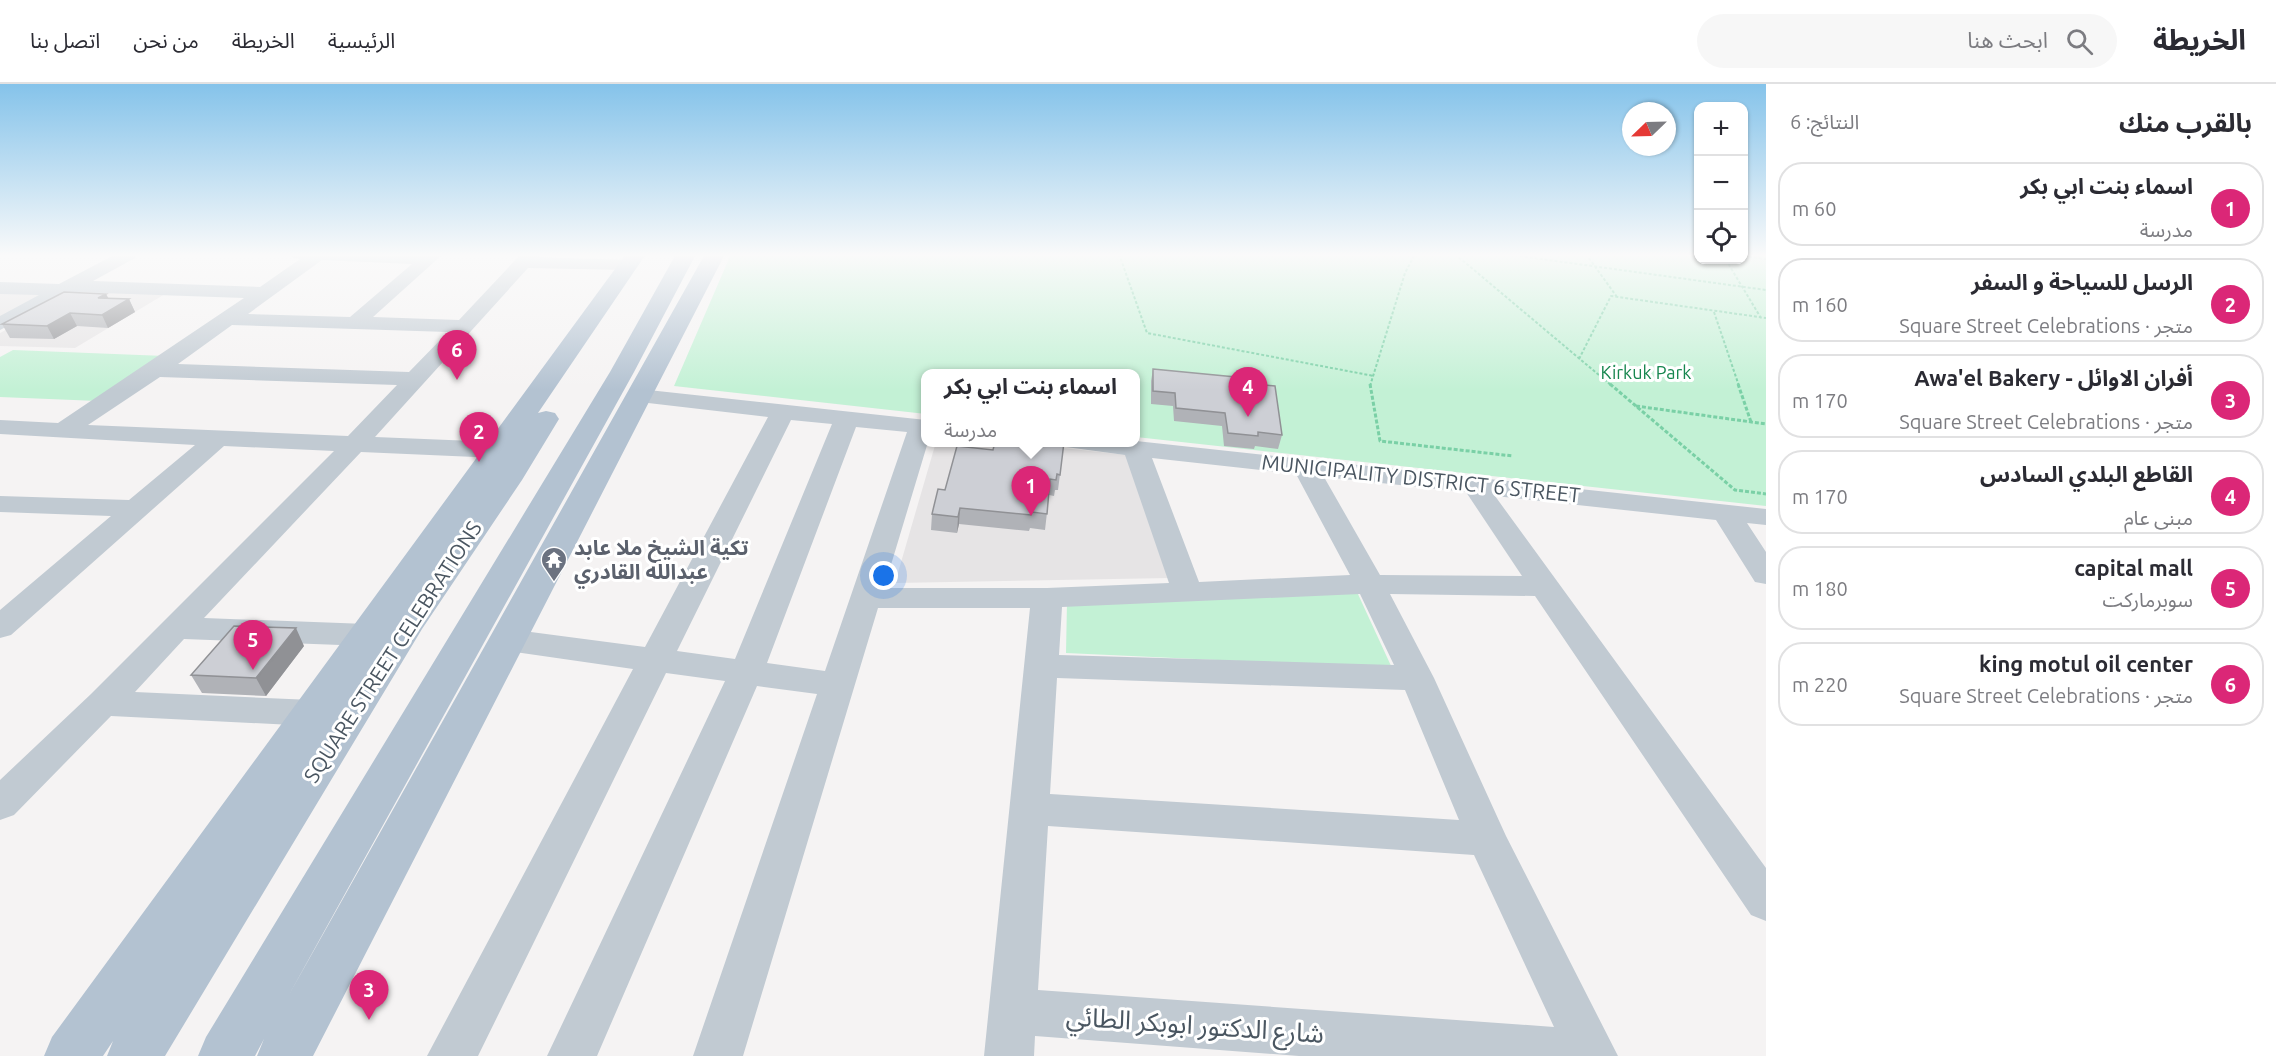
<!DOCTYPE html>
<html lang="ar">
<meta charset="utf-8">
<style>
body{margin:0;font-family:Ubuntu,"Noto Sans Arabic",sans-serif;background:#f7f7f7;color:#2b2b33;direction:rtl}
.controls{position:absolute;right:18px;top:18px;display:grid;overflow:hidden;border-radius:12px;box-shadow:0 2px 4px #0004}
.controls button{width:54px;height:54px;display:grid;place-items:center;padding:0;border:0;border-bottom:2px solid #e1e1e2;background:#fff;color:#2b2b33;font:30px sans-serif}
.compass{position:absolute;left:1622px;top:18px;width:54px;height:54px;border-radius:50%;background:#fff;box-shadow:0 2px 4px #0004;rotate:247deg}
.you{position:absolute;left:884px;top:492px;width:21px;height:21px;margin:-15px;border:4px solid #fff;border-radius:50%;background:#1a73e8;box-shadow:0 0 0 9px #1a73e833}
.badge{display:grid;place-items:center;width:39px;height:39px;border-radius:50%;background:#db2777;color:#fff;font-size:20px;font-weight:700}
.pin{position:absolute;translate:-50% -50px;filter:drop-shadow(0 2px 3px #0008)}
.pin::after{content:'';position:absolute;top:32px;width:21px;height:18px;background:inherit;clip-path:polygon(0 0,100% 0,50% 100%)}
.popup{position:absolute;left:921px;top:285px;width:219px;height:78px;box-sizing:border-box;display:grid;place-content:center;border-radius:12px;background:#fff;filter:drop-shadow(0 2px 4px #0005);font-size:20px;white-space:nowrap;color:#7c7c81}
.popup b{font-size:22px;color:#2b2b33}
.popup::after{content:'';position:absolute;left:50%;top:100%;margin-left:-12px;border:12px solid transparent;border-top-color:#fff}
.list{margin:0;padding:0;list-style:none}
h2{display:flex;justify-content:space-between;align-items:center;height:78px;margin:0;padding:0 24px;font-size:26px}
h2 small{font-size:20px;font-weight:400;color:#7c7c81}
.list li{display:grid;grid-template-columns:39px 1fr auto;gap:18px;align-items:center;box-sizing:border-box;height:84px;margin:0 12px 12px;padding:0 12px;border:2px solid #e1e1e2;border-radius:24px}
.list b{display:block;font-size:22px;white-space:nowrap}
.list p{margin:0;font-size:20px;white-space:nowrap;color:#7c7c81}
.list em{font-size:20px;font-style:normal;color:#7c7c81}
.icon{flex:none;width:33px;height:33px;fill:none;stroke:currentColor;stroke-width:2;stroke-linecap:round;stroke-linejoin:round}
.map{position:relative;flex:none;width:1766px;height:972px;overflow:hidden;direction:ltr}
header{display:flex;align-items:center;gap:36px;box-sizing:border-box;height:84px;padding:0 30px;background:#fff;border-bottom:2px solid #e1e1e2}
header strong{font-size:28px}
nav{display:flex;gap:33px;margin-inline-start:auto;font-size:21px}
.search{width:420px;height:54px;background:#f7f7f7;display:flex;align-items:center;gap:15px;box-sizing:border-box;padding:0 21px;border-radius:33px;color:#7c7c81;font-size:22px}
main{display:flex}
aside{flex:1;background:#fff}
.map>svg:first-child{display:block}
</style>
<header>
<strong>الخريطة</strong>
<div class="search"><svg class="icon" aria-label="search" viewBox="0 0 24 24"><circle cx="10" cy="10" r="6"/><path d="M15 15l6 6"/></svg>ابحث هنا</div>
<nav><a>الرئيسية</a><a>الخريطة</a><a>من نحن</a><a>اتصل بنا</a></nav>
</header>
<main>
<aside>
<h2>بالقرب منك<small>النتائج: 6</small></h2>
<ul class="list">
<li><span class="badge">1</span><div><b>اسماء بنت ابي بكر</b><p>مدرسة</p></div><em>60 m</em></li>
<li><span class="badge">2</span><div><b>الرسل للسياحة و السفر</b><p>متجر · Square Street Celebrations</p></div><em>160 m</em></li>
<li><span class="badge">3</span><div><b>أفران الاوائل - Awa'el Bakery</b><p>متجر · Square Street Celebrations</p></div><em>170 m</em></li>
<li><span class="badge">4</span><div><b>القاطع البلدي السادس</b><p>مبنى عام</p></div><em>170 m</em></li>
<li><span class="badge">5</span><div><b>capital mall</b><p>سوبرماركت</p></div><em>180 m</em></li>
<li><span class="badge">6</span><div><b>king motul oil center</b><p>متجر · Square Street Celebrations</p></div><em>220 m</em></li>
</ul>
</aside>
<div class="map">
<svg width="1766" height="972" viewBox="0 0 1766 972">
<rect width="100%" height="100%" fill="#f5f3f3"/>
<path fill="#e6e4e5" d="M0,208L51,210L0,236Z
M77,208L165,210L75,264L0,262V249Z
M936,358L1017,359L1127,371L1170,494L895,499Z"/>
<path fill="#c3f1d5" d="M731,170H1698V176H1744V170L1766,173V422L1136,353V290H926V330L674,302Z
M13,266L165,272L98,317L0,313V273Z
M1357,508L1392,584L1066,569L1067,518Z"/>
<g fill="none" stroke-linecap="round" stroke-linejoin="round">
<path stroke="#7ad0a6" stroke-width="2" stroke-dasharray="3 2" stroke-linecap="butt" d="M1119,170L1147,249L1374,292
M1455,170L1612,302
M1505,170L1766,206
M1586,170L1617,213
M1744,172L1766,175
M1726,176L1761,234
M1714,228L1739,302
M1579,275L1611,212L1766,234
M1370,302L1405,189L1415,170"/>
<path stroke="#7ad0a6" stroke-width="3" stroke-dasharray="4 2" stroke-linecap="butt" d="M1370,300L1380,357L1513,372
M1610,300L1735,406L1766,410
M1738,300L1751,338
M1636,322L1766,340"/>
<path fill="#c1cad2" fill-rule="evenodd" d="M116,170H138L135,174L93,197L260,203L300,175L293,174L290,170H443L373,233L459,236L521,170H540L538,173L629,176L635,177L638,181L635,185L629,186L528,184L375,353L498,358L507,361L511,366L507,371L498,374L361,368L204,534L367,540L379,543L383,551L379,559L367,562L184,555L135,608L312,616L325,620L330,629L325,638L312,642L111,632L14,731L0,736V696L91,610L334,367L224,362L11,551L0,554V526L111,432L0,428V412L129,416L195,361L0,350V336L58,339L244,214L73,208L0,246V232L39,211L0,210V198L59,200ZM322,176L412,180L350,233L248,230ZM232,241L448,248L409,288L178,280ZM160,293L397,301L348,352L88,341Z
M639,305L926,336V358H928L884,504H1047L1169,499L1125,371L1066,363L1063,358L1136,357L1766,425V441L1747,439L1766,468V500L1755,498L1716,436L1495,412L1766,784V837L1751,831L1535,512L1390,510L1434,594L1506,752L1618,972H1299L1035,952L1034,972H984L1030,524H878L743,972H693L817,610L757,602L597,972H547L725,597L666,589L478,972H427L633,585L508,567L496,564L492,556L496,548L508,545L645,563L768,333L631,317L627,312L631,307ZM791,336L832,340L735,575L677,567ZM856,343L907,348L825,587L767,579ZM1152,374L1296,390L1350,491L1199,498ZM1324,393L1466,408L1522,492L1380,491ZM1360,510L1394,581L1059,571L1062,523ZM1057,594L1405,606L1459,736L1050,710ZM1048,742L1474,771L1554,943L1038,906Z"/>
<path fill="#b3c2d1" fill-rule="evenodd" d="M626,170H646L538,329L546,327L555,329L559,335L522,396L422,545L165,972H107L113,957L103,972H44L52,953Z
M676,170H696L634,288L290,909L705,170H725L313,972H257L264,955L255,972H198L206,953L610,288Z"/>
</g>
<path fill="#b0b2b7" d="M109,214L129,215L135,228L108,244L77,242L54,255L10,254L2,240Z
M1153,285L1247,299L1282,351L1278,365L1255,362L1254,365L1224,362L1222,342L1174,337L1173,322L1151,320V297Z
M1064,358L1058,406H1055L1054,412L1049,411L1045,446L1030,444L1029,447L959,440L957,449L931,446L932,430L945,406L993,366Z
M304,562L266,612L202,609L191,591Z"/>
<path fill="#909195" d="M106,210L113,222L98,214Z
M129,215L135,228L108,244L102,231Z
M70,229L77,242L54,255L47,242Z
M960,424L959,440L957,449L958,433Z
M296,544L304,562L266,612L256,594Z"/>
<path fill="#cdcfd5" stroke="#909195" stroke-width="1.5" d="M64,208L106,210L98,214L129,215L102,231L70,229L47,242L2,240Z
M1153,285L1246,294L1247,299L1275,302L1282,351L1258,348V352L1228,349L1225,329L1176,324L1175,309L1153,307Z
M995,358H1064L1060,391L1057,390L1056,396L1050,395L1047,430L1032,428L1031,431L960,424L958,433L932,430L938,405L945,406L957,362L993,366Z
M234,542L296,544L256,594L191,591Z"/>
<linearGradient id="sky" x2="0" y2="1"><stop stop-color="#85c3ea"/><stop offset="0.56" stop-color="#fafafa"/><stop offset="1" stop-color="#fafafa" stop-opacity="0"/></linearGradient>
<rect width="1766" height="306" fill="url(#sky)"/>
<defs>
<symbol id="temple-pin" viewBox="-11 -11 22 30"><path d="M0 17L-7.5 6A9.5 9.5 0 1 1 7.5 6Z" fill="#6b7280" stroke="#fff"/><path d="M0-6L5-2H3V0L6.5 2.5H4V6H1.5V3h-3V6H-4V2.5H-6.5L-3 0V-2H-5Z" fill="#fff"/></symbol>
</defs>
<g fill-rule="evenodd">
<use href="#temple-pin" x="539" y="461" width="30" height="40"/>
</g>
<g text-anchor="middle" stroke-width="6" stroke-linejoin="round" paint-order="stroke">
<g font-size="18" fill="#17864f" stroke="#fff">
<text x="1646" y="295">Kirkuk Park</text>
</g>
<g font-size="21" fill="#4a5661" stroke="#fff">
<text transform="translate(1421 395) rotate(6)" y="7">MUNICIPALITY DISTRICT 6 STREET</text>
<text transform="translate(393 568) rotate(-57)" y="7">SQUARE STREET CELEBRATIONS</text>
</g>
<g font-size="21" font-weight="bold" fill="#5b616d" stroke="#fff" text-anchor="start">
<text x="574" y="471">تكية الشيخ ملا عابد<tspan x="574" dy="24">عبدالله القادري</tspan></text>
</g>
<g font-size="26" fill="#4a5661" stroke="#fff">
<text transform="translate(1195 941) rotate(4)" y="9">شارع الدكتور ابوبكر الطائي</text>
</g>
</g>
</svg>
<div class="controls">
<button>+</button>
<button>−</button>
<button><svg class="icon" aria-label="locate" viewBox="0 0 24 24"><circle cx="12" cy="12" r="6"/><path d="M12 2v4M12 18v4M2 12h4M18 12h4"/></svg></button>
</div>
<svg class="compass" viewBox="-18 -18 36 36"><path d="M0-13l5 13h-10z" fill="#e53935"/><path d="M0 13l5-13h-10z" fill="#7c7c81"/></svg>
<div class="you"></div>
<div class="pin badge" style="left:1031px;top:432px">1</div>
<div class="popup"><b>اسماء بنت ابي بكر</b>مدرسة</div>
<div class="pin badge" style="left:479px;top:378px">2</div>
<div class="pin badge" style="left:369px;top:936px">3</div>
<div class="pin badge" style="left:1248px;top:333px">4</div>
<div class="pin badge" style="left:253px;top:586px">5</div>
<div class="pin badge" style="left:457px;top:296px">6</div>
</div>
</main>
